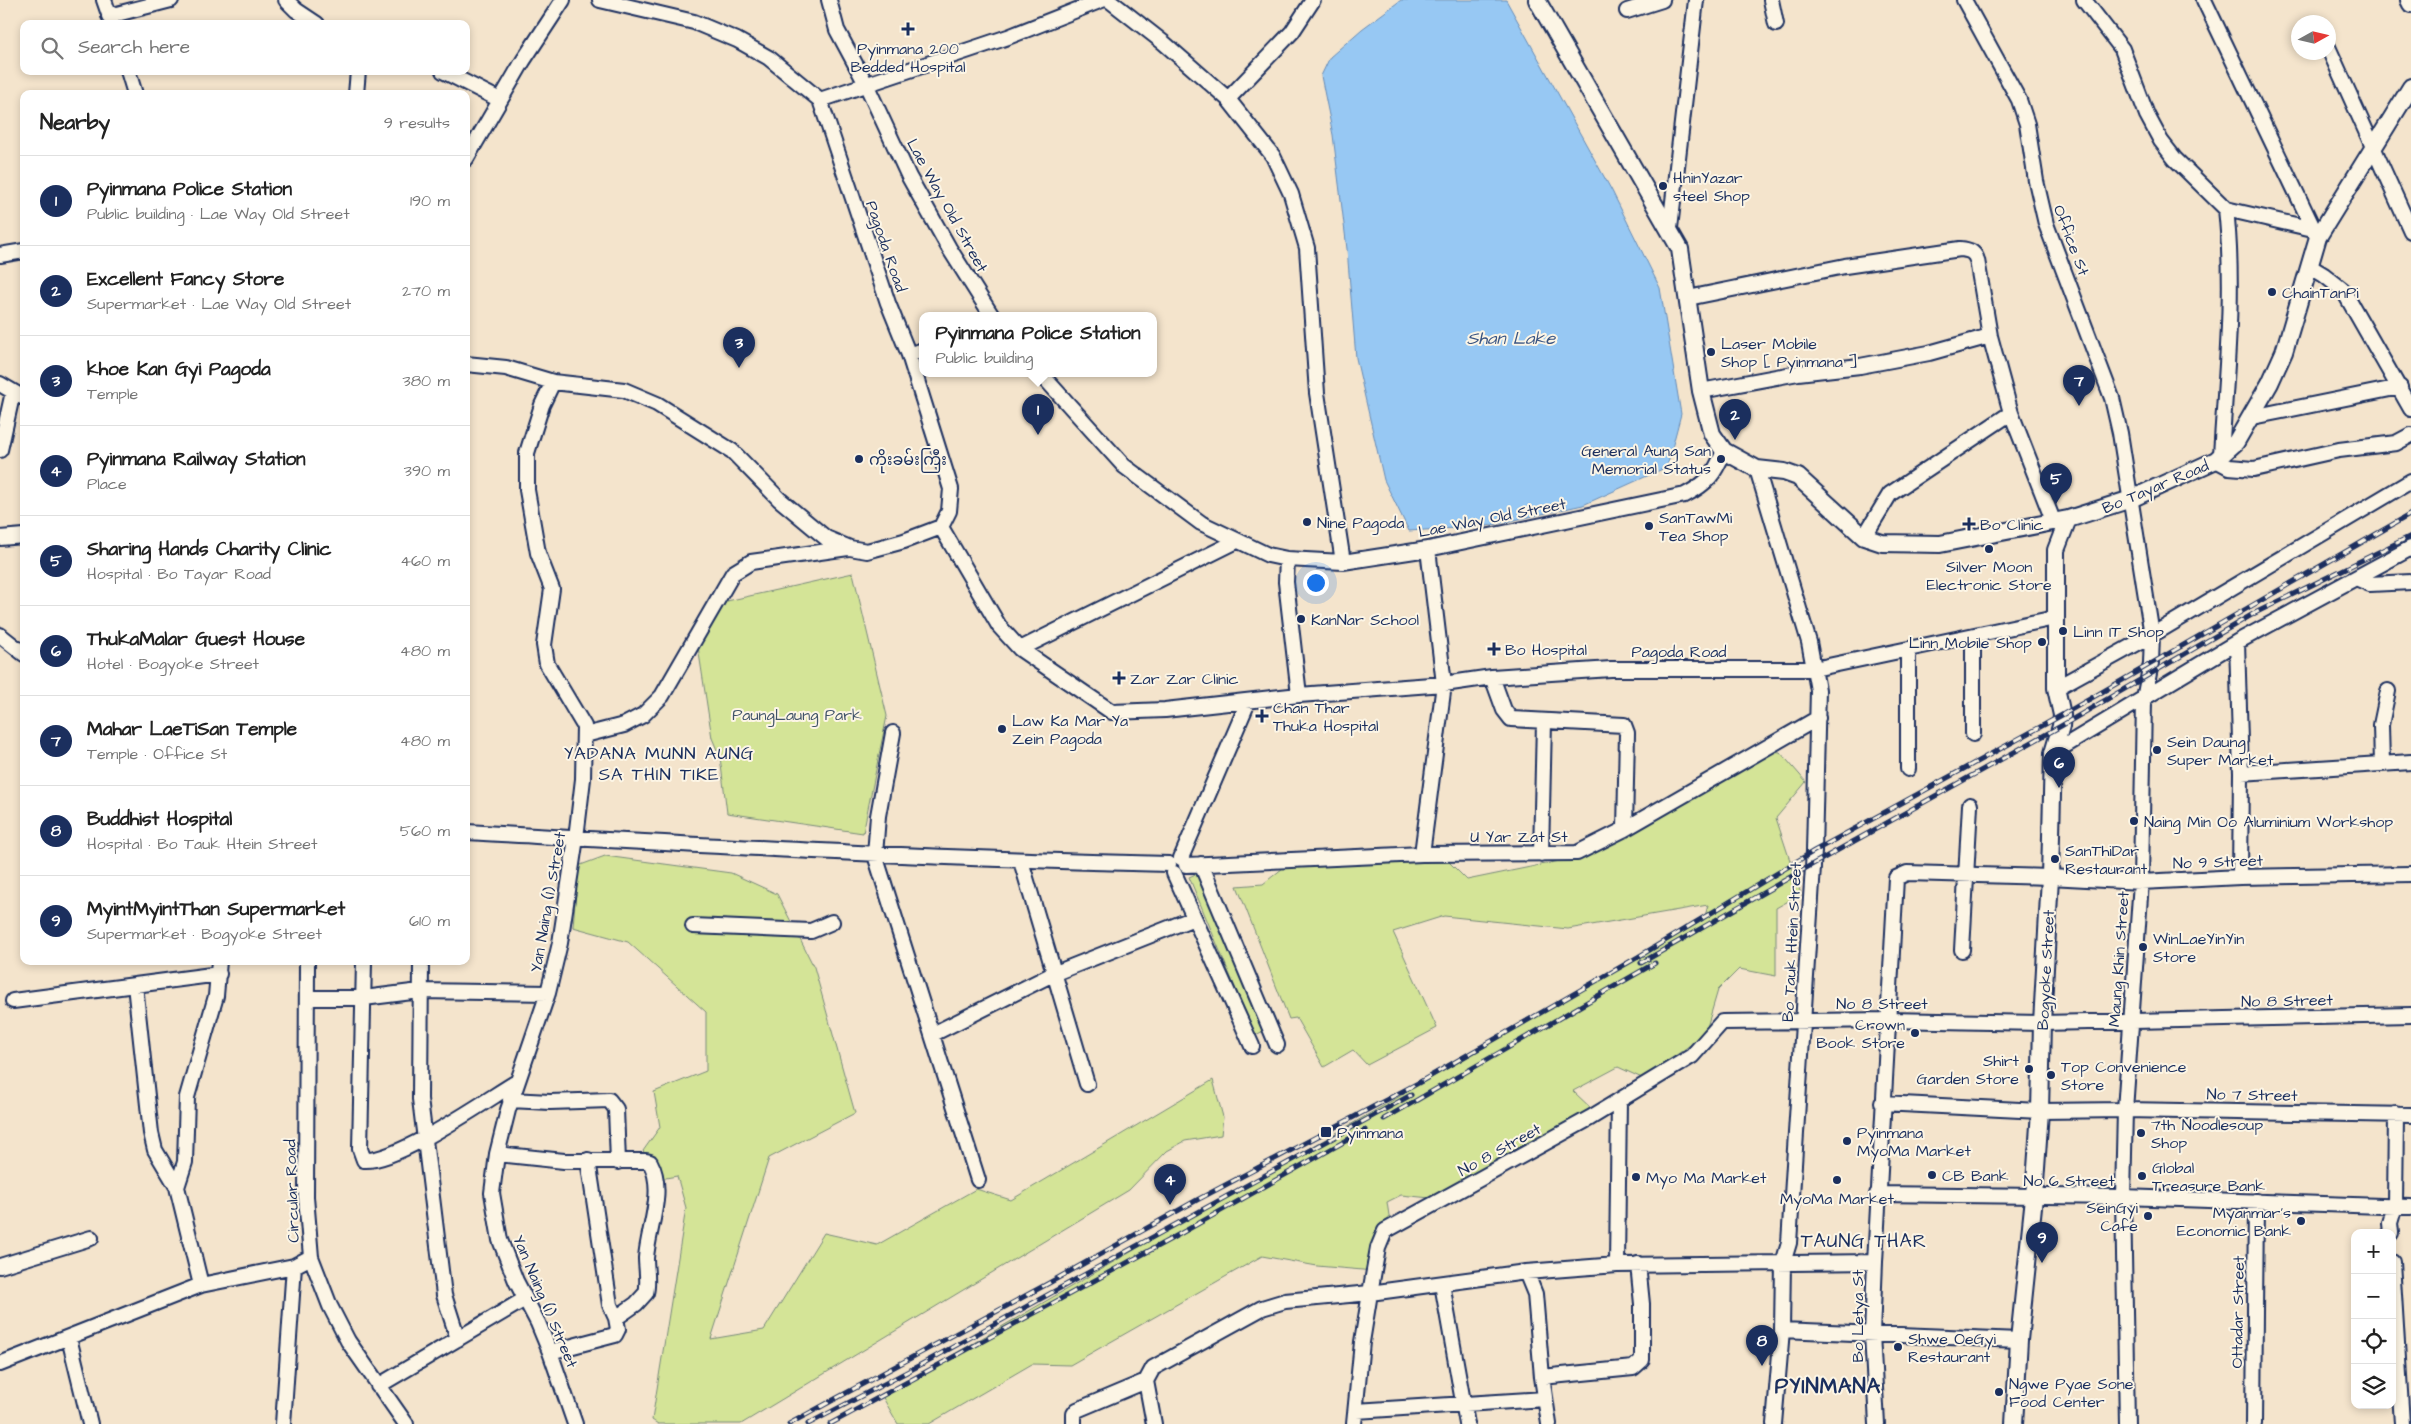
<!DOCTYPE html>
<meta charset="utf-8">
<style>
body{margin:0;font-family:"Architects Daughter","Noto Sans Myanmar",sans-serif;background:#f6f6f6;color:#222}
.controls{position:absolute;right:15px;bottom:15px;display:grid;overflow:hidden;border-radius:10px;box-shadow:0 2px 8px #0003}
.controls button{width:45px;height:45px;display:grid;place-items:center;padding:0;border:0;border-bottom:1px solid #e0e0e0;background:#fff;color:#222;font:25px sans-serif}
.compass{position:absolute;left:2291px;top:15px;width:45px;height:45px;border-radius:50%;background:#fff;box-shadow:0 2px 8px #0003;rotate:82deg}
.you{position:absolute;left:1315px;top:582px;width:18px;height:18px;margin:-12px;border:4px solid #fff;border-radius:50%;background:#1a73e8;box-shadow:0 0 0 8px #1a73e833}
.badge{display:grid;place-items:center;width:32px;height:32px;border-radius:50%;background:#1b2f5e;color:#fff;font-size:16px;font-weight:700}
.pin{position:absolute;translate:-50% -41px;filter:drop-shadow(0 1px 2px #0008)}
.pin::after{content:'';position:absolute;top:26px;width:18px;height:15px;background:inherit;clip-path:polygon(0 0,100% 0,50% 100%)}
.popup{position:absolute;left:919px;top:312px;width:238px;height:65px;box-sizing:border-box;display:grid;place-content:center;border-radius:10px;background:#fff;filter:drop-shadow(0 1px 4px #0005);font-size:16px;white-space:nowrap;color:#767676}
.popup b{font-size:19px;color:#222}
.popup::after{content:'';position:absolute;left:50%;top:100%;margin-left:-10px;border:10px solid transparent;border-top-color:#fff}
.list{margin:0;padding:0;list-style:none}
h2{display:flex;justify-content:space-between;align-items:center;height:65px;margin:0;padding:0 20px;font-size:21px}
h2 small{font-size:16px;font-weight:400;color:#767676}
.list li{display:grid;grid-template-columns:32px 1fr auto;gap:15px;align-items:center;box-sizing:border-box;height:90px;padding:0 20px;border-top:1px solid #e0e0e0}
.list b{display:block;font-size:19px;white-space:nowrap}
.list p{margin:0;font-size:16px;white-space:nowrap;color:#767676}
.list em{font-size:16px;font-style:normal;color:#767676}
.icon{flex:none;width:28px;height:28px;fill:none;stroke:currentColor;stroke-width:2;stroke-linecap:round;stroke-linejoin:round}
.map{position:relative;flex:none;width:2411px;height:1424px;overflow:hidden}
.search{position:absolute;background:#fff;box-shadow:0 2px 8px #0003;left:20px;top:20px;width:450px;height:55px;display:flex;align-items:center;gap:12px;box-sizing:border-box;padding:0 18px;border-radius:10px;color:#767676;font-size:19px}
.panel{position:absolute;background:#fff;box-shadow:0 2px 8px #0003;left:20px;top:90px;width:450px;height:875px;border-radius:10px}
.map>svg:first-child{display:block}
</style>
<div class="map">
<svg width="2411" height="1424" viewBox="0 0 2411 1424">
<rect width="100%" height="100%" fill="#f4e4cc"/>
<filter id="ink" filterUnits="userSpaceOnUse"><feTurbulence type="fractalNoise" baseFrequency=".02" numOctaves="2"/><feDisplacementMap in="SourceGraphic" scale="10" xChannelSelector="R" yChannelSelector="G"/><feConvolveMatrix kernelMatrix="1 2 1 2 8 2 1 2 1" color-interpolation-filters="sRGB"/></filter>
<g filter="url(#ink)">
<path fill="#d4e497" stroke="#788a7a" d="M853,573L887,716L863,833L727,813L720,757L712,738L697,640L718,603Z
M1772,751L1780,752L1806,782L1776,818L1801,894L1776,908V976L1739,969L1718,990L1705,1034L1644,1079L1618,1067L1573,1091L1594,1111L1430,1198L1401,1195L1387,1202L1391,1229L1374,1271L1317,1266L1262,1256L1070,1365L1032,1364L929,1424H898L882,1396L1704,920L1708,905L1568,929L1444,916L1393,932L1437,1028L1367,1065L1353,1050L1324,1067L1296,1018L1289,1019L1237,886L1263,884L1283,868L1446,859L1467,880L1589,855Z
M605,856L731,873L777,894L814,967L855,1113L769,1158L711,1339L764,1330L824,1233L877,1245L976,1189L1011,1200L1213,1080L1223,1117L1221,1135L1185,1141L1167,1151L1129,1190L741,1424H658L652,1420L686,1208L677,1176L660,1179L655,1164L643,1151L660,1127L654,1092L706,1071V1012L628,942L573,927L578,866Z
M1198,873L1264,1031L1255,1035L1189,877Z"/>
<path fill="#97c8f3" stroke="#658bb7" d="M1401,0H1506L1612,191L1660,288L1681,414L1667,467L1583,505L1487,526L1409,531L1384,480L1356,358L1347,249L1333,135L1321,76L1330,57L1362,29Z"/>
<g fill="none" stroke-linecap="round" stroke-linejoin="round">
<defs>
<path id="minor" d="M104,0L112,23
M286,0L296,10L317,24
M600,0L694,22L737,40L769,58L820,100L888,303L909,355L951,489L949,511L941,527L999,626L1020,649L1112,712L1165,710L1299,695L1444,684L1492,677L1611,669H1814L2055,618
M829,0L837,30L866,84L909,177L949,248L992,316
M1109,0L1164,43L1228,99L1273,156L1291,194L1307,248L1317,393L1343,562
M1771,0L1776,24
M1964,0L2019,100L2027,124L2036,181L2046,224L2112,398L2120,433L2152,635L2151,663L2144,699L2141,882L2125,1110L2123,1197L2127,1424
M2084,0L2122,49L2147,115L2161,141L2175,159L2226,209L2313,229
M2204,0L2316,234
M1627,11L1662,0
M109,16L171,0
M2328,47L2411,231
M128,71L135,94
M443,71L500,100
M356,94L358,71
M1228,99L1292,32L1313,0
M820,100L1008,37L1102,0
M466,159L523,61L563,0
M1670,228L1696,0
M0,255L24,251
M2309,266L2324,275L2343,290L2411,409
M1688,298L1845,266L1960,249C1969,250 1974,251 1977,260L1990,336L2011,413L2054,523
M909,355L923,350
M466,364L506,368L553,382L624,390L657,404L732,451L779,499L826,538L850,548L867,551L904,541L941,527
M1041,374L1124,466L1201,523L1268,555L1287,559L1343,562L1428,549L1685,495C1708,483 1714,475 1724,451
M553,382L542,405L527,453V490L538,553L552,589L544,645L547,664L584,726L583,779L576,838L560,943L548,993L508,1110L497,1154L492,1193L500,1240L516,1281L538,1323L550,1352L575,1424
M0,384L24,398
M1701,391L1798,373L1860,366L1929,353L1990,336
M2252,417L2400,387
M0,450L13,392
M2221,455C2226,373 2235,291 2226,209
M2216,460L2229,467L2254,469L2339,450L2396,443L2411,435
M1757,469L1809,642L1818,690L1814,851L1789,1243L1783,1263L1782,1330L1774,1424
M1864,537L1890,494L2011,413
M0,538L24,536
M1287,559L1286,582L1299,695
M2356,578L2370,584L2411,582
M0,635L24,654
M1973,636V734
M2237,642L2241,773L2240,877
M1020,649L1237,541
M1908,650V769
M1492,677L1504,710L1511,719L1624,725L1627,733L1625,829
M2056,688L2152,635L2411,481
M893,733L878,816L875,855L978,1180
M585,735L624,725L643,715L662,696L733,573L751,562L848,548
M2053,753L2237,642L2411,548
M2382,764L2381,725L2388,691
M2241,773L2411,762
M466,832C700,845 934,859 1169,864
M1422,854L1444,684L1428,549
M1541,854L1544,722
M1181,858L1248,702
M1021,861L1087,1084
M1201,864L1277,1045
M1186,865L1422,854L1577,853L1625,829L1818,718
M1174,873L1252,1046
M693,926L811,931L832,922
M1962,950L1970,805
M307,961L306,1197L311,1257L330,1306L348,1341L406,1424
M364,961L360,1149L364,1160C396,1163 485,1101 515,1083
M421,961L420,1099L444,1295L458,1339
M135,985L151,1133L155,1150L177,1187
M307,998H364L420,991L548,993
M13,1001L219,974
M933,1034L1053,974L1194,918
M510,1100L550,1102L609,1100L616,1109L618,1162
M1882,1103L2040,1111L2125,1110L2411,1115
M497,1154L564,1161H646L650,1162C666,1191 648,1228 646,1258C646,1269 649,1282 646,1293L636,1304L616,1318L618,1329L615,1335L550,1352
M588,1160L610,1305L616,1318
M1877,1194L2123,1197L2411,1207
M2391,1233L2390,1223L2395,1206L2396,1114
M2392,1262L2402,1424
M1617,1265L1619,1100
M0,1266L91,1238
M1526,1272L1535,1294L1542,1377L1549,1424
M1442,1284L1467,1424
M201,1285L177,1187L185,1162L187,1097L216,996L219,961
M1782,1330L2019,1340
M69,1338L90,1424
M0,1364L201,1285L294,1266L311,1257
M1542,1377L1633,1368L1642,1360V1304L1638,1264
M378,1386L525,1299
M1356,1411L1545,1399
M283,1424L294,1266
M1074,1424V1414L1077,1410L1146,1381
M1154,1424L1146,1381L1153,1368L1262,1308L1285,1301L1370,1293L1378,1248L1385,1231L1590,1118L1692,1056L1722,1022L1888,1020L2042,1023L2411,1015
M1354,1424L1362,1342L1370,1293L1526,1272L1617,1265L1875,1262
M1877,1424L1872,1334L1875,1262L1896,878L1907,873L2050,877L2141,882L2240,877L2411,874
M2254,1424L2256,1201"/>
<path id="major" d="M1537,0L1680,249L1701,391L1712,434L1724,451L1757,469L1784,472L1798,477L1864,537L1882,543L1940,544L2068,519L2131,499L2216,460L2236,442L2270,383L2284,352L2318,237L2411,87
M2409,0L2411,4
M2014,1424L2019,1340L2034,1197L2040,1111L2042,1023L2050,877L2053,753L2061,726L2062,715L2056,688V550L2068,519"/>
</defs>
<use href="#minor" stroke="#1b2f5e" stroke-width="18"/>
<use href="#major" stroke="#1b2f5e" stroke-width="20"/>
<use href="#minor" stroke="#fcf5e5" stroke-width="14"/>
<use href="#major" stroke="#fcf5e5" stroke-width="16"/>
<defs>
<path id="rail" d="M1641,963L1813,864L2061,726L2255,613L2411,536
M1384,1119L1655,963
M789,1424L1049,1283L1197,1200L1420,1082L1638,957L1814,851L2062,715L2411,514
M808,1424L922,1364L1411,1095
M830,1424L1169,1240L1365,1130"/>
</defs>
<use href="#rail" stroke="#1b2f5e" stroke-width="5"/>
<use href="#rail" stroke="#fcf5e5" stroke-width="3" stroke-dasharray="9" stroke-linecap="butt"/>
</g>
</g>
<g fill="#1b2f5e" stroke="#fcf5e5" stroke-width="2">
<path d="M905.5 21.5h5v5h5v5h-5v5h-5v-5h-5v-5h5z"/>
<circle cx="1663" cy="186" r="5"/>
<circle cx="2272" cy="292" r="5"/>
<circle cx="1711" cy="352" r="5"/>
<circle cx="859" cy="459" r="5"/>
<circle cx="1721" cy="459" r="5"/>
<circle cx="1307" cy="522" r="5"/>
<path d="M1966.5 516.5h5v5h5v5h-5v5h-5v-5h-5v-5h5z"/>
<circle cx="1649" cy="526" r="5"/>
<circle cx="1989" cy="549" r="5"/>
<circle cx="1301" cy="619" r="5"/>
<circle cx="2063" cy="631" r="5"/>
<circle cx="2042" cy="642" r="5"/>
<path d="M1491.5 641.5h5v5h5v5h-5v5h-5v-5h-5v-5h5z"/>
<path d="M1116.5 670.5h5v5h5v5h-5v5h-5v-5h-5v-5h5z"/>
<path d="M1259.5 708.5h5v5h5v5h-5v5h-5v-5h-5v-5h5z"/>
<circle cx="1002" cy="729" r="5"/>
<circle cx="2157" cy="750" r="5"/>
<circle cx="2134" cy="821" r="5"/>
<circle cx="2055" cy="859" r="5"/>
<circle cx="2143" cy="947" r="5"/>
<circle cx="1915" cy="1033" r="5"/>
<circle cx="2029" cy="1069" r="5"/>
<circle cx="2051" cy="1075" r="5"/>
<rect x="1320" y="1126" width="12" height="12" rx="2.5"/>
<circle cx="2141" cy="1133" r="5"/>
<circle cx="1847" cy="1141" r="5"/>
<circle cx="1932" cy="1175" r="5"/>
<circle cx="2142" cy="1176" r="5"/>
<circle cx="1636" cy="1177" r="5"/>
<circle cx="1837" cy="1180" r="5"/>
<circle cx="2148" cy="1216" r="5"/>
<circle cx="2301" cy="1221" r="5"/>
<circle cx="1898" cy="1347" r="5"/>
<circle cx="1999" cy="1392" r="5"/>
</g>
<g text-anchor="middle" stroke-width="4" stroke-linejoin="round" paint-order="stroke">
<g font-size="16" fill="#1b2f5e" stroke="#fcf5e5" text-anchor="start">
<text x="908" y="54" text-anchor="middle">Pyinmana 200<tspan x="908" dy="18">Bedded Hospital</tspan></text>
<text x="1673" y="183">HninYazar<tspan x="1673" dy="18">steel Shop</tspan></text>
<text x="2282" y="298">ChainTanPi</text>
<text x="1721" y="349">Laser Mobile<tspan x="1721" dy="18">Shop [ Pyinmana ]</tspan></text>
<text x="1711" y="456" text-anchor="end">General Aung San<tspan x="1711" dy="18">Memorial Status</tspan></text>
<text x="869" y="465">ကိုးခမ်းကြီး</text>
<text x="1659" y="523">SanTawMi<tspan x="1659" dy="18">Tea Shop</tspan></text>
<text x="1317" y="528">Nine Pagoda</text>
<text x="1980" y="530">Bo Clinic</text>
<text x="1989" y="572" text-anchor="middle">Silver Moon<tspan x="1989" dy="18">Electronic Store</tspan></text>
<text x="1311" y="625">KanNar School</text>
<text x="2073" y="637">Linn IT Shop</text>
<text x="2032" y="648" text-anchor="end">Linn Mobile Shop</text>
<text x="1505" y="655">Bo Hospital</text>
<text x="1130" y="684">Zar Zar Clinic</text>
<text x="1273" y="713">Chan Thar<tspan x="1273" dy="18">Thuka Hospital</tspan></text>
<text x="1012" y="726">Law Ka Mar Ya<tspan x="1012" dy="18">Zein Pagoda</tspan></text>
<text x="2167" y="747">Sein Daung<tspan x="2167" dy="18">Super Market</tspan></text>
<text x="2144" y="827">Naing Min Oo Aluminium Workshop</text>
<text x="2065" y="856">SanThiDar<tspan x="2065" dy="18">Restaurant</tspan></text>
<text x="2153" y="944">WinLaeYinYin<tspan x="2153" dy="18">Store</tspan></text>
<text x="1905" y="1030" text-anchor="end">Crown<tspan x="1905" dy="18">Book Store</tspan></text>
<text x="2019" y="1066" text-anchor="end">Shirt<tspan x="2019" dy="18">Garden Store</tspan></text>
<text x="2061" y="1072">Top Convenience<tspan x="2061" dy="18">Store</tspan></text>
<text x="2151" y="1130">7th Noodlesoup<tspan x="2151" dy="18">Shop</tspan></text>
<text x="1337" y="1138">Pyinmana</text>
<text x="1857" y="1138">Pyinmana<tspan x="1857" dy="18">MyoMa Market</tspan></text>
<text x="2152" y="1173">Global<tspan x="2152" dy="18">Treasure Bank</tspan></text>
<text x="1942" y="1181">CB Bank</text>
<text x="1646" y="1183">Myo Ma Market</text>
<text x="1837" y="1204" text-anchor="middle">MyoMa Market</text>
<text x="2138" y="1213" text-anchor="end">SeinGyi<tspan x="2138" dy="18">Cafe</tspan></text>
<text x="2291" y="1218" text-anchor="end">Myanmar's<tspan x="2291" dy="18">Economic Bank</tspan></text>
<text x="1908" y="1344">Shwe OeGyi<tspan x="1908" dy="18">Restaurant</tspan></text>
<text x="2009" y="1389">Ngwe Pyae Sone<tspan x="2009" dy="18">Food Center</tspan></text>
</g>
<g font-size="16" fill="#1b2f5e" stroke="#fcf5e5">
<text transform="translate(948 205) rotate(61)" y="6">Lae Way Old Street</text>
<text transform="translate(2072 240) rotate(69)" y="6">Office St</text>
<text transform="translate(887 246) rotate(71)" y="6">Pagoda Road</text>
<text transform="translate(2155 486) rotate(-23)" y="6">Bo Tayar Road</text>
<text transform="translate(1492 517) rotate(-11)" y="6">Lae Way Old Street</text>
<text x="1679" y="657">Pagoda Road</text>
<text x="1519" y="842">U Yar Zat St</text>
<text transform="translate(2218 861) rotate(-2)" y="6">No 9 Street</text>
<text transform="translate(547 902) rotate(-80)" y="6">Yan Naing (1) Street</text>
<text transform="translate(1791 942) rotate(-87)" y="6">Bo Tauk Htein Street</text>
<text transform="translate(2118 959) rotate(-86)" y="6">Maung Khin Street</text>
<text transform="translate(2045 970) rotate(-87)" y="6">Bogyoke Street</text>
<text transform="translate(2287 1000) rotate(-1)" y="6">No 8 Street</text>
<text x="1882" y="1009">No 8 Street</text>
<text transform="translate(2252 1094) rotate(1)" y="6">No 7 Street</text>
<text transform="translate(1499 1149) rotate(-29)" y="6">No 8 Street</text>
<text x="2069" y="1186">No 6 Street</text>
<text transform="translate(291 1191) rotate(-92)" y="6">Circular Road</text>
<text transform="translate(546 1301) rotate(67)" y="6">Yan Naing (1) Street</text>
<text transform="translate(2237 1312) rotate(-89)" y="6">Ottadar Street</text>
<text transform="translate(1857 1316) rotate(-90)" y="6">Bo Letya St</text>
</g>
<g font-size="16" fill="#405369" stroke="#fcf5e5">
<text x="797" y="720">PaungLaung Park</text>
</g>
<g font-size="18" font-style="italic" fill="#3a5583" stroke="#fcf5e5">
<text x="1511" y="344">Shan Lake</text>
</g>
<g font-size="18" letter-spacing="1" fill="#1b2f5e" stroke="#fcf5e5">
<text x="659" y="759">YADANA MUNN AUNG<tspan x="659" dy="21">SA THIN TIKE</tspan></text>
</g>
<g font-size="19" letter-spacing="1" fill="#1b2f5e" stroke="#fcf5e5">
<text x="1864" y="1247">TAUNG THAR</text>
</g>
<g font-size="21" font-weight="bold" letter-spacing="1" fill="#1b2f5e" stroke="#fcf5e5">
<text x="1828" y="1393">PYINMANA</text>
</g>
</g>
</svg>
<div class="controls">
<button>+</button>
<button>−</button>
<button><svg class="icon" aria-label="locate" viewBox="0 0 24 24"><circle cx="12" cy="12" r="6"/><path d="M12 2v4M12 18v4M2 12h4M18 12h4"/></svg></button>
<button><svg class="icon" aria-label="layers" viewBox="0 0 24 24"><path d="M12 4l9 5-9 5-9-5zM3 14l9 5 9-5"/></svg></button>
</div>
<svg class="compass" viewBox="-18 -18 36 36"><path d="M0-13l5 13h-10z" fill="#e53935"/><path d="M0 13l5-13h-10z" fill="#767676"/></svg>
<div class="you"></div>
<div class="pin badge" style="left:1038px;top:435px">1</div>
<div class="popup"><b>Pyinmana Police Station</b>Public building</div>
<div class="pin badge" style="left:1735px;top:440px">2</div>
<div class="pin badge" style="left:739px;top:368px">3</div>
<div class="pin badge" style="left:1170px;top:1205px">4</div>
<div class="pin badge" style="left:2056px;top:504px">5</div>
<div class="pin badge" style="left:2059px;top:788px">6</div>
<div class="pin badge" style="left:2079px;top:406px">7</div>
<div class="pin badge" style="left:1762px;top:1366px">8</div>
<div class="pin badge" style="left:2042px;top:1263px">9</div>
<div class="search"><svg class="icon" aria-label="search" viewBox="0 0 24 24"><circle cx="10" cy="10" r="6"/><path d="M15 15l6 6"/></svg>Search here</div>
<section class="panel">
<h2>Nearby<small>9 results</small></h2>
<ul class="list">
<li><span class="badge">1</span><div><b>Pyinmana Police Station</b><p>Public building · Lae Way Old Street</p></div><em>190 m</em></li>
<li><span class="badge">2</span><div><b>Excellent Fancy Store</b><p>Supermarket · Lae Way Old Street</p></div><em>270 m</em></li>
<li><span class="badge">3</span><div><b>khoe Kan Gyi Pagoda</b><p>Temple</p></div><em>380 m</em></li>
<li><span class="badge">4</span><div><b>Pyinmana Railway Station</b><p>Place</p></div><em>390 m</em></li>
<li><span class="badge">5</span><div><b>Sharing Hands Charity Clinic</b><p>Hospital · Bo Tayar Road</p></div><em>460 m</em></li>
<li><span class="badge">6</span><div><b>ThukaMalar Guest House</b><p>Hotel · Bogyoke Street</p></div><em>480 m</em></li>
<li><span class="badge">7</span><div><b>Mahar LaeTiSan Temple</b><p>Temple · Office St</p></div><em>480 m</em></li>
<li><span class="badge">8</span><div><b>Buddhist Hospital</b><p>Hospital · Bo Tauk Htein Street</p></div><em>560 m</em></li>
<li><span class="badge">9</span><div><b>MyintMyintThan Supermarket</b><p>Supermarket · Bogyoke Street</p></div><em>610 m</em></li>
</ul>
</section>
</div>
